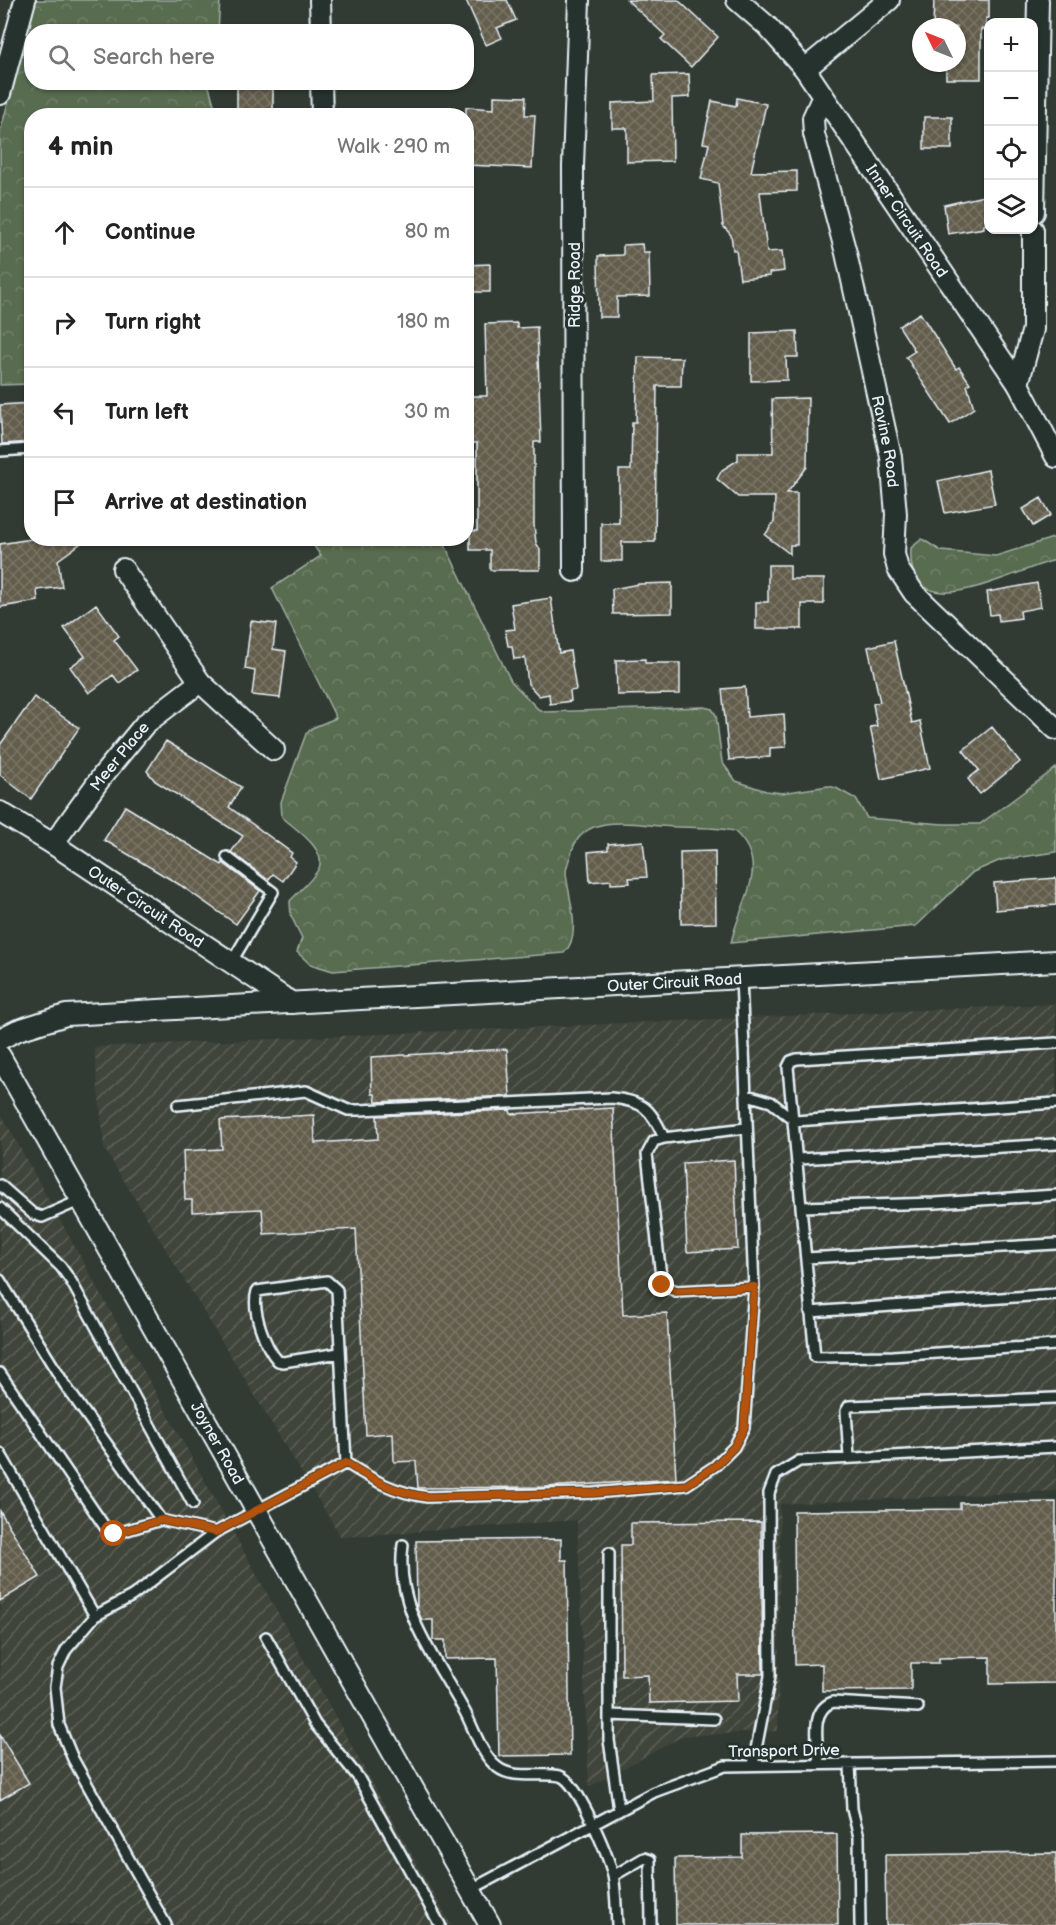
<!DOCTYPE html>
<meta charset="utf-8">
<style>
body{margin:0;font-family:"Balsamiq Sans",sans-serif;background:#f6f6f6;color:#222}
.controls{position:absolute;right:18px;top:18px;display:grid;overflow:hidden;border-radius:12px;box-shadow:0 2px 4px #0004}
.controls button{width:54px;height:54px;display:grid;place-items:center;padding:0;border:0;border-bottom:2px solid #e0e0e0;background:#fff;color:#222;font:30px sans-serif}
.compass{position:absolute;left:912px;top:18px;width:54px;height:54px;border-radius:50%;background:#fff;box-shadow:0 2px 4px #0004;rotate:313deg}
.stop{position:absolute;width:18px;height:18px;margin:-14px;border:4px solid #b45309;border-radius:50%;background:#fff}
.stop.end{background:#b45309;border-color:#fff;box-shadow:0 2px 6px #0008}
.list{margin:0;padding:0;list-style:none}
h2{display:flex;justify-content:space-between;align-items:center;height:78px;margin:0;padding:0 24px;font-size:26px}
h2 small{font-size:20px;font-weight:400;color:#767676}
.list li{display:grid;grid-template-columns:39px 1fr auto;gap:18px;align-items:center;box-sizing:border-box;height:90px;padding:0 24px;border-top:2px solid #e0e0e0}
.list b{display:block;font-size:22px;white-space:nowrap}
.list em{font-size:20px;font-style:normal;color:#767676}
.icon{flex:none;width:33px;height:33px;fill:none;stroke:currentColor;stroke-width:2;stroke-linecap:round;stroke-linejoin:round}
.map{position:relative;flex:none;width:1056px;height:1925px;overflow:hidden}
.search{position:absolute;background:#fff;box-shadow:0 2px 4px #0004;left:24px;top:24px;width:450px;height:66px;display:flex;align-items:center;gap:15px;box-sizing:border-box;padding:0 21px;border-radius:24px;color:#767676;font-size:22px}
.panel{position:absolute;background:#fff;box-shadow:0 2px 4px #0004;left:24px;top:108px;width:450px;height:438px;border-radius:24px}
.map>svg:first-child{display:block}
</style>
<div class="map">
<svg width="1056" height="1925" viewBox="0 0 1056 1925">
<defs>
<pattern id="industrial-furrows" width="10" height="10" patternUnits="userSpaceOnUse" patternTransform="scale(1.5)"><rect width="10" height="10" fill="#41453a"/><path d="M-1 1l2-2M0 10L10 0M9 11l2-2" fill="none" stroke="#5c6057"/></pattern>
<pattern id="forest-crowns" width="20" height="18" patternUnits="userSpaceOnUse" patternTransform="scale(1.5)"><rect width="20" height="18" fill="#586c4f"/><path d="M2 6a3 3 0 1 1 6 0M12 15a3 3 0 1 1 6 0" fill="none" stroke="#708169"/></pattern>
<pattern id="building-cross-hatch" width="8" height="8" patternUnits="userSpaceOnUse" patternTransform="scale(1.5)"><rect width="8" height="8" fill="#635d4c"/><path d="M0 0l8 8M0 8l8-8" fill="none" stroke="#797567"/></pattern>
</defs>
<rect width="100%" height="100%" fill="#323b33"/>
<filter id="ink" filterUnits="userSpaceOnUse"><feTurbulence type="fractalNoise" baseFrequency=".0167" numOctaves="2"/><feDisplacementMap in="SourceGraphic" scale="12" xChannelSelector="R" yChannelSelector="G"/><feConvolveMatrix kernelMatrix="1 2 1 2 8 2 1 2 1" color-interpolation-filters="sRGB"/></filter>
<g filter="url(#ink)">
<path fill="url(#industrial-furrows)" d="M1056,1004V1491L780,1504L778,1731L683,1736L589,1787L577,1520L341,1537L104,1148L94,1047Z
M0,1112L451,1925H0Z"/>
<path fill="url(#forest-crowns)" stroke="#a0aea4" stroke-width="1.5" d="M36,0H220L218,31L32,32V82L208,83L217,115L32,116L31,384L0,385V132Z
M1056,537V560C1016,568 905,635 911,548L922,539L941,551L996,556Z
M309,539H442L511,681L538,709L545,712L704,707L712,709L716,715L722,762L736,781L766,791L782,793L828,786L836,788L856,799L867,818L943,824H980L1056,768V852L1001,860L973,872L916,926L731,943C739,903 773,865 734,831C714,826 682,828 660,826C631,823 583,814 572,851C570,858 566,866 566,873C568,896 583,935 564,953L333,971L310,964L297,952L302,938L291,916L290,901C299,891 313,880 319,868C327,849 294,828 282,817L281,802L306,734L312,728L336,718L272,588L321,556Z"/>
<path fill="url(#building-cross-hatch)" stroke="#e8f1f8" stroke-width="1.5" d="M466,0H507L516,20L497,28L502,38L486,45Z
M627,0H678L718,37L691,67L661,39L665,35Z
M934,0H989V18H986V29H981V79H946V63H957V27H933Z
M689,74L690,97L672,98L673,161L627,162V128H612V103L654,101L653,75Z
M237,82H273V116H237Z
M494,96L526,97L525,115H535L532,168L466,165V107L494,109Z
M737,98L766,104L751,172L797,171V191L760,192L767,252L782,251L784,271L769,273L770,276L740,279L736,250H733L731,235L723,226L718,183L701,179L709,144L703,143L712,101L736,106Z
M924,117H952V149H924Z
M988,195V224L984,225V228L948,234L944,205Z
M642,244L643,252H649L650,296L617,297V317H599L598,256L623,255V245Z
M490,264V292H466V265Z
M920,313L956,369L959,367L970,383L967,385L974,408L950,424L906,357L915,351L899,326Z
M517,323V328L537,327L541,442H534V525L536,543L540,549V570H490V550H470V531H477V443H467V396H487L485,324Z
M797,331L798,357H786L787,380L751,381V333Z
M638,357L682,358L681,386H657L655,542H622V561H601V523H619V470H631L632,422H636Z
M808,398L807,467L787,493H797V545H790V554L765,535L774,522L775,497H738L717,479L722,470L738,460V453H773L772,399Z
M31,403L32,442L2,444L0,405Z
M988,470L995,504L945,513L938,481Z
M1041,498L1051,515L1033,526L1023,509Z
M38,538H88L58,560L62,587L37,590L38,601L0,607V544Z
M768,565H790V579H824V604H802V629H756V602H768Z
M672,583V613L613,614L612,589L639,584Z
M1037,583L1041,607L1020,611L1021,618L999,621L998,614L990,615L987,592Z
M551,598L559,653L570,651L576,690L570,691L571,701L550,704L549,694L539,696L528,684L525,658L514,659L512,646H508L505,630L515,629L511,604Z
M96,604L119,636L114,640L137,670L119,683L113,675L89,693L70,667L85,656L64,628Z
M251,621L276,624L273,649L286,651L280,698L252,695L255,671L245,669Z
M894,641L912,723L920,721L930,768L881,779L870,727L877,726L873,704L880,702L868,647Z
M645,659V663H680V694L617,695L616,660Z
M745,687L747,717L784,714L786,747L770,748V757L729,760L722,689Z
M34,697L79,728L31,799L0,775V745Z
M992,727L1020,762L980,794L968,779L979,770L963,750Z
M166,741L241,787L229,807L292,853L290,857L296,862L283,881L273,874L268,880L231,852L243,836L155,781L147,771Z
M125,806L222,865L223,863L260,891L236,924L180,885L104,840Z
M643,841L647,877L629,878L630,883L611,884V880L590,882L588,852L608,850V844Z
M715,851L716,923L681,924L680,852Z
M1056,878V905L996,910L994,883Z
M507,1049L510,1096L376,1102L375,1094H372L371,1057Z
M613,1108L623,1315L667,1313L676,1479L546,1487L418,1488L416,1461L394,1462L393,1433L366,1435L356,1229L264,1234L262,1209L192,1212V1200H185L183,1151L222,1149L220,1120L314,1115L315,1143L378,1139L377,1116L510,1110L511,1114Z
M734,1160L738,1249L687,1252L683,1163Z
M1056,1502V1683L990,1684V1657L939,1658V1663H911V1690L822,1691V1664L795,1665L794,1511L960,1509V1503Z
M0,1511L40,1577L0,1601Z
M761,1522L763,1674H737L738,1701L649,1703L648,1675L622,1676L621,1545H631V1523Z
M561,1539V1560H567L570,1755L499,1756L497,1658L445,1659V1640H433V1620H422L417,1609L416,1541Z
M0,1735L29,1783L0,1800Z
M837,1834L838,1925H676L675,1858L742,1857V1835Z
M1056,1853V1925H886L885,1855Z"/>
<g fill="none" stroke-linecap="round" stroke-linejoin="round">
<defs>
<path id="lane" d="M0,451L32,449
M227,857L273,892L231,963
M1056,1043L797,1059L791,1061L788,1067L815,1357L893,1356L1056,1345
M747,1095L771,1102L795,1121L1056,1103
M178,1105L306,1091L348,1110H360L611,1098C643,1101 651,1108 664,1138
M746,1128L664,1138L654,1141L647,1154L662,1285L676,1291L754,1287
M798,1159L1056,1144
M0,1185L33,1214L42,1217L81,1200
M802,1207L936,1203L1056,1195
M0,1208L61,1267L71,1281L193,1504
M806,1258L1056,1244
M0,1280L65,1385L161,1520
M810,1312L1056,1294
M339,1353L283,1362L278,1361C265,1347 251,1310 257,1291L327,1281L337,1290L346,1463
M0,1373L109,1533L114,1534L161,1520L216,1532
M0,1453L95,1616
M849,1457L846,1411L849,1406L1056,1398
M346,1463C375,1481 393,1492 427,1497L594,1493L686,1485L715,1466L734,1447L744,1428L754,1287L741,978
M403,1545C394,1609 437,1660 465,1712C474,1729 482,1756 497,1767C513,1780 541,1772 560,1776C578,1781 608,1856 613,1875C616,1891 616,1908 617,1925
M609,1553V1740L619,1810
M266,1637L315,1724L358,1777L440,1925
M609,1715L714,1719
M819,1764C818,1743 809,1710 833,1702L918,1707
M850,1764L852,1809L859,1837L860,1925
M753,1765L770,1676L769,1493L776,1475L799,1461L1056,1447
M613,1876L644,1858L650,1860L651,1925
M470,1890L654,1792L725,1766L1056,1761
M166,1925L73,1759L59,1725L55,1687L58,1667L66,1650L95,1616L132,1596L216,1532L346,1463"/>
<g id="street">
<path d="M320,0L321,32"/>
<path id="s1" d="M737,0L767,26L805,69L1018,384L1056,457"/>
<path d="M805,69L889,0"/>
<path d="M321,82L322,116"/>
<path d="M0,94L25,0"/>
<path id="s2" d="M823,96L813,118L814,134L846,253L891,457L896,514L894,554L898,569L914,593L1056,729"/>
<path d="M1034,212L1038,0"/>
<path d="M1018,384L1033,329V230"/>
<path d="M123,569L200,682L274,750"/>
<path d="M574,571L573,166L579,0"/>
<path id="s3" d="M0,812L53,844L292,1003"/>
<path id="s4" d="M53,844L103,775L145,724L200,682"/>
<path id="s5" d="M0,1039L18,1030L66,1015L1056,961"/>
<path id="s6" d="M0,1056L490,1925"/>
</g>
</defs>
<use href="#lane" stroke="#e8f1f8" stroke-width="14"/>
<use href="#street" stroke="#e8f1f8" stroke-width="24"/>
<use href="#lane" stroke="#26332d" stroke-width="9"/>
<use href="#street" stroke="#26332d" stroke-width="20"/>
</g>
</g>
<g fill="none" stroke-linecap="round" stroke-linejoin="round" filter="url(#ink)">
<path stroke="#b45309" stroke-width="8" d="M114,1534L161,1520L216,1532L346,1463C375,1481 393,1492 427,1497L594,1493L686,1485L715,1466L734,1447L744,1428L754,1287L676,1291L662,1285"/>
</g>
<g text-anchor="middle" stroke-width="6" stroke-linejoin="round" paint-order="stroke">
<g font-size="16" fill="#e8f1f8" stroke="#26332d">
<text dy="6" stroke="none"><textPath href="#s1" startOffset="280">Inner Circuit Road</textPath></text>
<text transform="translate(574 285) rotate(-90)" y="6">Ridge Road</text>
<text dy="6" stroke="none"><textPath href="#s2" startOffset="356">Ravine Road</textPath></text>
<text dy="6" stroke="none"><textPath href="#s4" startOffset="110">Meer Place</textPath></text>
<text dy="6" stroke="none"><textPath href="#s3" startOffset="174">Outer Circuit Road</textPath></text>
<text dy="6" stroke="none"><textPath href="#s5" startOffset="680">Outer Circuit Road</textPath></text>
<text dy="6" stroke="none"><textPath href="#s6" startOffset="444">Joyner Road</textPath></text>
<text transform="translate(784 1750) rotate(-1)" y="6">Transport Drive</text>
</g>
</g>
</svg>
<div class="controls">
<button>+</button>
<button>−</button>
<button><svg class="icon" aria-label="locate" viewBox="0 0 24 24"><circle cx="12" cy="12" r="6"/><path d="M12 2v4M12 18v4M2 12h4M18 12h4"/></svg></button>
<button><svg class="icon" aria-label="layers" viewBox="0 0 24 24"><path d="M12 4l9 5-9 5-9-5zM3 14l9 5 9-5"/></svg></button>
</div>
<svg class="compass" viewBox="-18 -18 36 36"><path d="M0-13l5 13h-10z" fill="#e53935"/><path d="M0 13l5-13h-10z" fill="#767676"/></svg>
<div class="stop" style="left:114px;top:1534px"></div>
<div class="stop end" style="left:662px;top:1285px"></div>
<div class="search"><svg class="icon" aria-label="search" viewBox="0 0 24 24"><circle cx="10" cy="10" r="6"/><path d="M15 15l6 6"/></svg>Search here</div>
<section class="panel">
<h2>4 min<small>Walk · 290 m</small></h2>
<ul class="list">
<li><svg class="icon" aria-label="ahead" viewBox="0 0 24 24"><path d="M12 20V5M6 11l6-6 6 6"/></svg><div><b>Continue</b></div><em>80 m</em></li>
<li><svg class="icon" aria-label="right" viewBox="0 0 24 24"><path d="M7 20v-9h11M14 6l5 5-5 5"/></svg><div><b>Turn right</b></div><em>180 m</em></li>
<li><svg class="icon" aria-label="left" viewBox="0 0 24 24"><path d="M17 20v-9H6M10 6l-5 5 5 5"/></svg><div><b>Turn left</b></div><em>30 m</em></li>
<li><svg class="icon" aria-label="arrive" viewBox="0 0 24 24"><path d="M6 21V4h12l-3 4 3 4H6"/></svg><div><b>Arrive at destination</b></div></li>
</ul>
</section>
</div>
